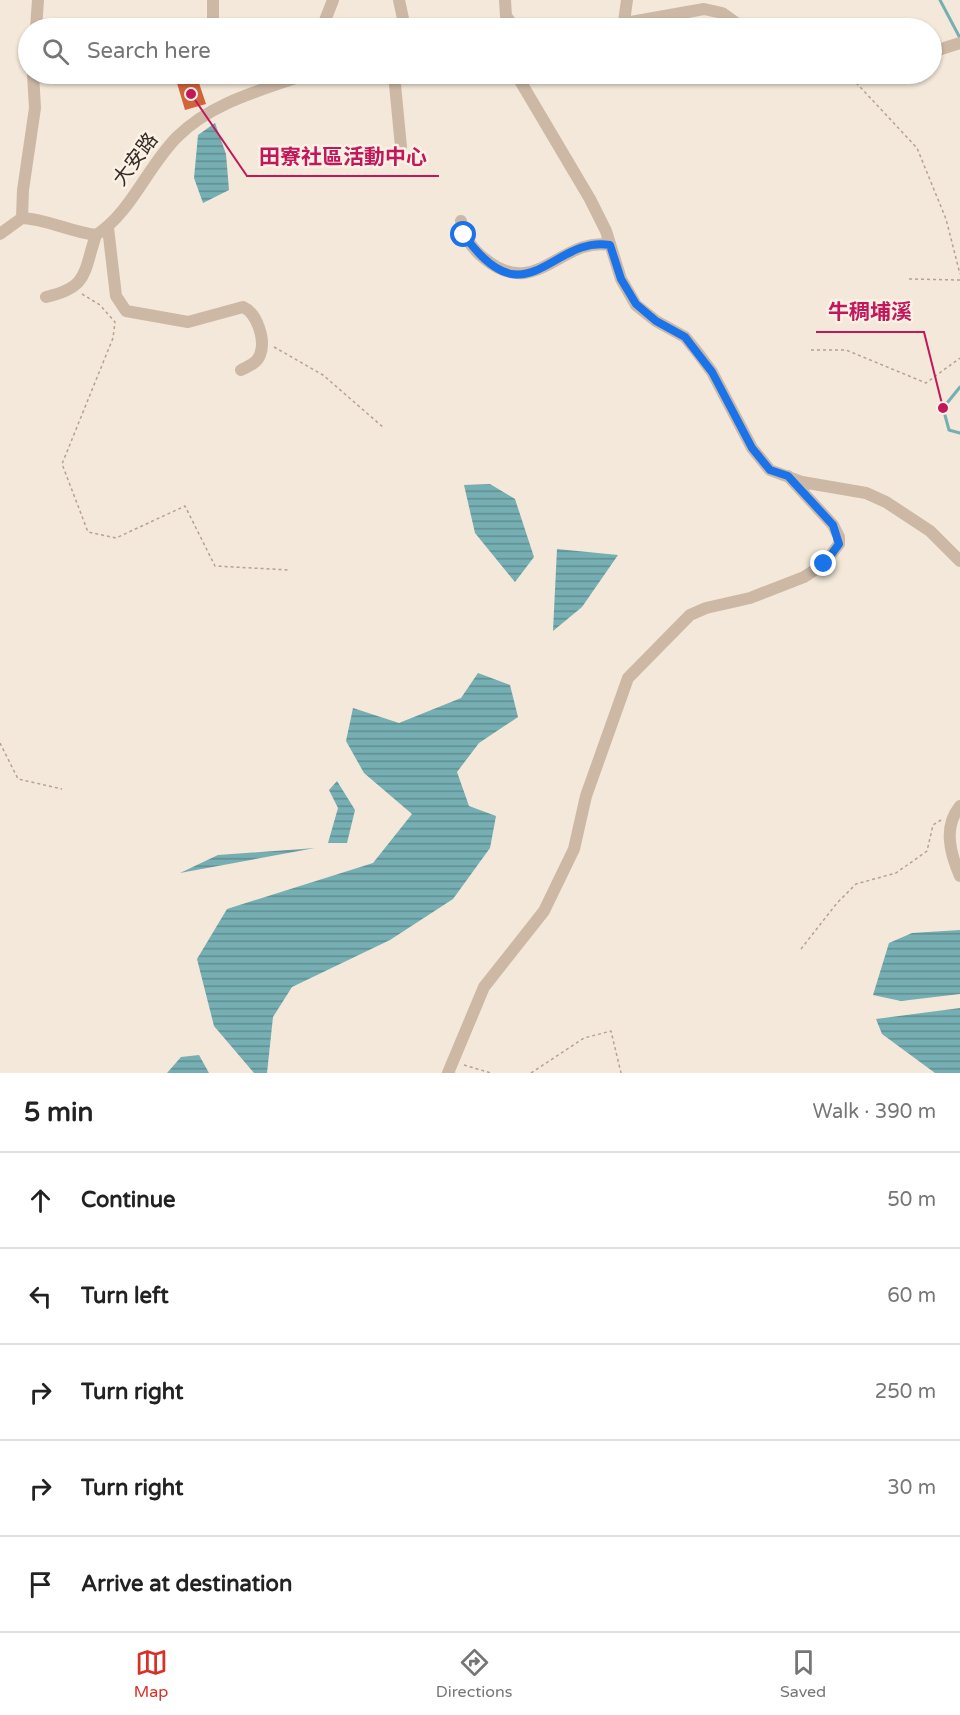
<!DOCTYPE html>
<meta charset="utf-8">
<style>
body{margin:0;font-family:"Varela Round","Noto Sans TC",sans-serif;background:#f6f6f6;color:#222}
.stop{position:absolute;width:18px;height:18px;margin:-14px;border:4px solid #1a73e8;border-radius:50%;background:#fff}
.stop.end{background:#1a73e8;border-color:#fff;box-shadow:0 2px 6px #0008}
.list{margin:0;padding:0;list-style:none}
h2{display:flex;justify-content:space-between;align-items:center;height:78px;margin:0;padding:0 24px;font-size:26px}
h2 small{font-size:20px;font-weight:400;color:#767676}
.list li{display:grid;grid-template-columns:39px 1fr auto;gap:18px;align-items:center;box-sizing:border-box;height:96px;padding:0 24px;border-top:2px solid #e0e0e0}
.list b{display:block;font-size:22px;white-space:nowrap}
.list em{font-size:20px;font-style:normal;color:#767676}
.icon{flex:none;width:33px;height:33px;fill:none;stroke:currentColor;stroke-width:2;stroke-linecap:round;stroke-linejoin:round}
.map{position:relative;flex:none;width:960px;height:1073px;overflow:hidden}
.search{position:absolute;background:#fff;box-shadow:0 2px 4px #0004;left:18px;right:18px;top:18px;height:66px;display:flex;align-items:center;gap:15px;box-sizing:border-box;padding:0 21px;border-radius:33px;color:#767676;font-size:22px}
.sheet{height:558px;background:#fff}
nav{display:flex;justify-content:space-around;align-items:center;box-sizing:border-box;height:84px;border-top:2px solid #e0e0e0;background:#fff;font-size:16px;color:#767676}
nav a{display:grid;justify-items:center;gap:3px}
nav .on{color:#d93025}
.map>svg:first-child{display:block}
</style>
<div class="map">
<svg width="960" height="1073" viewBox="0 0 960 1073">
<defs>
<pattern id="water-rules" width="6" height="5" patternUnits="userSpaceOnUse" patternTransform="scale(1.5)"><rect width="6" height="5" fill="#75aeb3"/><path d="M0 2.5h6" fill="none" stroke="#618e91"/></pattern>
</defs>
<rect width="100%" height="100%" fill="#f3e8d9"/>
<path fill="url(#water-rules)" d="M215,123L226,154L229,190L203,203L194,178L198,135Z
M490,484L515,499L534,557L515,582L475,533L464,485Z
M557,549L618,555L582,607L553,631Z
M478,673L510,685L518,717L479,743L457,772L469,806L496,816L490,848L453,899L390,940L292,987L273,1017L267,1073H254L214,1026L197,959L227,909L373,863L412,814L364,773L346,741L353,708L399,723L461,698Z
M337,781L355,810L347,843H328L338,808L329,790Z
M315,848L180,873L218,855Z
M960,930V994L901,1001L873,995L889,943L912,933Z
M960,1008V1073H935L882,1034L876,1019Z
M199,1055L209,1073H167L181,1057Z"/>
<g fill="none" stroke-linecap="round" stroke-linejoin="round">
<path stroke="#75aeb3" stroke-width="3" d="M940,0L960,38
M960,387L943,408L949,430L960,433"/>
</g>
<path fill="#d0643a" d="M197,77L206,104L185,110L177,83Z"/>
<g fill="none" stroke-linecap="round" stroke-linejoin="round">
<path stroke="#b8a18e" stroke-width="1.5" stroke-dasharray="3 3" stroke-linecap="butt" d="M848,74L917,148L946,219L960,274
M909,279L960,280
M82,294L100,305L115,322L113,338L62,464L88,532L116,538L185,506L215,566L289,570
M274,347L323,375L384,428
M811,350H846L926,383L960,358
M0,743L18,779L62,789
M801,949L837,903L856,884L896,873L927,851L933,825L941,820
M464,1065L491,1073
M531,1073L584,1038L611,1031L621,1073"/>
<path stroke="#ccb8a4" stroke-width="12" d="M399,0L405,28
M505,0L506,16L515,28
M213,22V0
M624,22L627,0
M36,28L38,0
M322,28L333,0
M597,28L704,9L722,13L743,28
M932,52L960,43
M394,74L401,147
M516,74L590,199L606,231L621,279L636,305L656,321L685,337L698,353L712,372L752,448L770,470L802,482L866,493L886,502L930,531L960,561
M22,218L23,190L35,108L33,74
M461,221C464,238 472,249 485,259C537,301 561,236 610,245
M108,228L116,296L126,311L188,322L243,307C257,313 266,340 260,355C257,363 249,366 241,370
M0,234L22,218C47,219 70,232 96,235C130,214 148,166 177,137C212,102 262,90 307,74
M46,297C89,287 83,273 96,235
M960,806C943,827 950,853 960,876
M448,1073L484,987L544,911L574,849L586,796L628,678L690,615L706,608L750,598L804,577L824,564L839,544V537L833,525L788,476"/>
</g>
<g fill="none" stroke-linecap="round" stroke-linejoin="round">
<path stroke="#1a73e8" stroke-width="8" d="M464,235C527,323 552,235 610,245L621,279L636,304L656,321L685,337L712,372L752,448L770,470L788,476L833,525L839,544L824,564"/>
</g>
<g text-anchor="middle" stroke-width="5" stroke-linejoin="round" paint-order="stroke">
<g font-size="20" fill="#372c26" stroke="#fbf2e5">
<text transform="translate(135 159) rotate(-53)" y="7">大安路</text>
</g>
</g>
<path fill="none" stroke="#c2185b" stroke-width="2" d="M191 94L247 176H439M943 408L924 332H816"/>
<g fill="#c2185b" stroke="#fbf2e5" stroke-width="2">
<circle cx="191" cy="94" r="6"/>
<circle cx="943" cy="408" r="6"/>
</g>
<g font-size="21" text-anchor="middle" font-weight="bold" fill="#c2185b" stroke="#fbf2e5" stroke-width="5" stroke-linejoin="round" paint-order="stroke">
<text x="343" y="164">田寮社區活動中心</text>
<text x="870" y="319">牛稠埔溪</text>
</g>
</svg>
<div class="stop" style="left:464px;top:235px"></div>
<div class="stop end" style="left:824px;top:564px"></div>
<div class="search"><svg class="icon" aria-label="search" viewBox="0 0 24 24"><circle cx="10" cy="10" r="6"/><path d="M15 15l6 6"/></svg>Search here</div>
</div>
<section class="sheet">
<h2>5 min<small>Walk · 390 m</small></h2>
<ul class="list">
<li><svg class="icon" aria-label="ahead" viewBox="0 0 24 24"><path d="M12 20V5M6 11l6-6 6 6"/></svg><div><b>Continue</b></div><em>50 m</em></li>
<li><svg class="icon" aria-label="left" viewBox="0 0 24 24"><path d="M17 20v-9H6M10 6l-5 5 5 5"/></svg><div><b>Turn left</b></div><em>60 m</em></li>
<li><svg class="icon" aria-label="right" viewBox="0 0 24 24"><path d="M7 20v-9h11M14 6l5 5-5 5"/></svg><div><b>Turn right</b></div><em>250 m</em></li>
<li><svg class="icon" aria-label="right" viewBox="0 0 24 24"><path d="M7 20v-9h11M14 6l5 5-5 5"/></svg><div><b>Turn right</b></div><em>30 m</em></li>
<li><svg class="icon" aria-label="arrive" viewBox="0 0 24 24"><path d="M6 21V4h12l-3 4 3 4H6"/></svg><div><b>Arrive at destination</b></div></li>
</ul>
</section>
<nav>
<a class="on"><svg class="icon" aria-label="map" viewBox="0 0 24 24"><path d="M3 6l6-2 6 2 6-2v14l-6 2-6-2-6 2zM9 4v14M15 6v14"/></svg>Map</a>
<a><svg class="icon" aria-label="directions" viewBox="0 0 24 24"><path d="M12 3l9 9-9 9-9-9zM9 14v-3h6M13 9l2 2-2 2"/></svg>Directions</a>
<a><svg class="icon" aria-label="saved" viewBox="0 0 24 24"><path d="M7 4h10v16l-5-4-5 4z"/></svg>Saved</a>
</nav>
